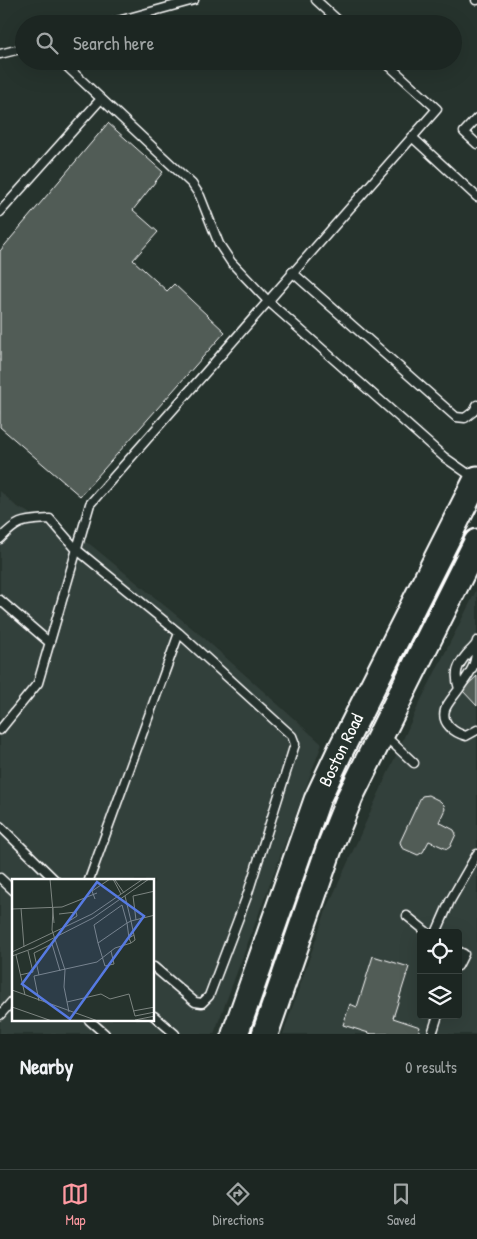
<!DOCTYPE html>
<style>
body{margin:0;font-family:"Patrick Hand",sans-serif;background:#29322f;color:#f1f3f6}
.controls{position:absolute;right:15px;bottom:15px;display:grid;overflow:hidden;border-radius:5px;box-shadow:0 5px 20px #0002}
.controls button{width:45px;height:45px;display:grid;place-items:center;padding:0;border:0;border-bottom:1px solid #3a4340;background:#1c2622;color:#f1f3f6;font:25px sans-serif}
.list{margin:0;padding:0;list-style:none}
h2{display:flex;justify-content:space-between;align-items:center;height:65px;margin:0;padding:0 20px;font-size:21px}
h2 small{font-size:16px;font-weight:400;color:#a0a5a5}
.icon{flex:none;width:28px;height:28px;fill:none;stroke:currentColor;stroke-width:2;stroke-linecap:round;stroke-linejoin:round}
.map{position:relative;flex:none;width:477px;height:1034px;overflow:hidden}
.search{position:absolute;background:#1c2622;box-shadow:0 5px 20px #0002;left:15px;right:15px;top:15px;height:55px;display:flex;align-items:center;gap:12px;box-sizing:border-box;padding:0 18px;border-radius:28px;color:#a0a5a5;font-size:19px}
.sheet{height:135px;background:#1c2622}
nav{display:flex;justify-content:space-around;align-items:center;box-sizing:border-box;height:70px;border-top:1px solid #3a4340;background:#1c2622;font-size:14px;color:#a0a5a5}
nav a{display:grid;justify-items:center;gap:2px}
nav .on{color:#ff9aa2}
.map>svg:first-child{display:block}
</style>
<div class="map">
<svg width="477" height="1034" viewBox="0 0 477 1034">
<rect width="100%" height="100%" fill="#26332d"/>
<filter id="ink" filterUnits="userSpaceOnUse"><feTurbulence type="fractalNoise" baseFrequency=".02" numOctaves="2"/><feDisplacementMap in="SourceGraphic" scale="10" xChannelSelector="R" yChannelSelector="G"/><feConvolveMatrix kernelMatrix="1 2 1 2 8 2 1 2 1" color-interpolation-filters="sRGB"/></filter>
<g filter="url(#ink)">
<path fill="#333f3a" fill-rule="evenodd" d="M0,491L16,506L91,545L204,638L322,744L214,1034H0ZM14,880H154V1020H14Z
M477,589V1034H283L325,913L418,706ZM421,933H458V1015H421Z"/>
<path fill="#515c57" stroke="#fff" d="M108,123L163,172L133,210L158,232L133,260L167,291L174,284L225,332L80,496L0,427V251Z
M477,676V706L462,690Z
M428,795L440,801L444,805L445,809L439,822L454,830L456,834L450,847L447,849L429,841L423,852L418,855L402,848L400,842L420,799L422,796Z
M373,956L409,967L393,1018L420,1027L418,1034H372L343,1025L350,1004L357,1007Z"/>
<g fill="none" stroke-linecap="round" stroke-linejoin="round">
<defs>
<path id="service" d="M316,0L342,24
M476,0H477
M107,24L194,0
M0,54L24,48
M61,61L192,184L200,196L219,244L231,262L268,301L444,457L474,478
M477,118L464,132L477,144
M412,137L477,197
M0,212L101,99
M292,272L456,417L465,418L474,411L477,405
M0,539C19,519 23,521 50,519L76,549L179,633
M0,600L50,643
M477,641C476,647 471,649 467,654C457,666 454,673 459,689C455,695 447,703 445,710C441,724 455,733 466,736L477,730
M459,689C470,672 477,666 476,645
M0,730L38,683L90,504L437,109L384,61
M384,735L414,763
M0,826L55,880
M0,878L14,891
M89,880L179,633L292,736L295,744L247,896L209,996L202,1003L195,1002L154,967
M407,916L428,933
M436,933L450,901L477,854
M458,951L464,954L458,966
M0,1015L14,999
M154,1016L175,1034
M89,1020L105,1034
M432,1034L438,1015"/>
<path id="primary" d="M235,1034L317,800L341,749L477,479
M265,1034L329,849L350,797L477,542"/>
</defs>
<use href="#service" stroke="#fff" stroke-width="11"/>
<use href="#primary" stroke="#fff" stroke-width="29"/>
<use href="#service" stroke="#26332d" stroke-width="8"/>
<use href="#primary" stroke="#26332d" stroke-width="25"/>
</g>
</g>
<g text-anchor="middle" stroke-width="4.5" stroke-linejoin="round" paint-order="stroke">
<g font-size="18" fill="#fff" stroke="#26332d">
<text transform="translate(341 750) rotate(-64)" y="6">Boston Road</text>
</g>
</g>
<g transform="translate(12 879)">
<rect width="142" height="142" fill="#26332d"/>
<path fill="none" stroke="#7d8581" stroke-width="1" d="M38,0L42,44M101,0L109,15M103,1L112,14M113,17L119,42L115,44L86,64L82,46L110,26L115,44L117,59M83,20L80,12L98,0M9,29L12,68M41,29L40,51L53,91L52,108L57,133M0,30L50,28L85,14M47,35L64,33L65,37L54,44M124,41L121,17L143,12M122,56L117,59L119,64L123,61L119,42L143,36M86,64L93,87L102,85L99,72M0,73L80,35L131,0M4,76L13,116M0,77L22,69L81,39L137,0M8,96L21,93L16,72M27,96L22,74L40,65L48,92M0,111L86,142M27,122L22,97L85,83L103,69L119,64M55,123L89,115L98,120L117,115L123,137L143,133M0,128L40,142M121,132L143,128M123,141L143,137"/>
<path fill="#567ae2" fill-opacity="0.15" stroke="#567ae2" stroke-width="2.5" d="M85,3L132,37L58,140L10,105Z"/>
<rect width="142" height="142" fill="none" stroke="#fff" stroke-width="2.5"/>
</g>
</svg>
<div class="controls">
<button><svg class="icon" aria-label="locate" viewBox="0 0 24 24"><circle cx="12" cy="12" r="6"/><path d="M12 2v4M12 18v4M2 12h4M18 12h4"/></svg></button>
<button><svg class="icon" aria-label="layers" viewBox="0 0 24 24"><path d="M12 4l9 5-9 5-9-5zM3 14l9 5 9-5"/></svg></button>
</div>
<div class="search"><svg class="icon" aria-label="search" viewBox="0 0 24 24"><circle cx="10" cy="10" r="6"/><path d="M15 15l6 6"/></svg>Search here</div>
</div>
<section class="sheet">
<h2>Nearby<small>0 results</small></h2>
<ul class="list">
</ul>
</section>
<nav>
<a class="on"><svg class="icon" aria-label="map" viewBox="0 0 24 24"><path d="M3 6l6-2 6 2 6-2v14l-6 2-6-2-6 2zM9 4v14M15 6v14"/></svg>Map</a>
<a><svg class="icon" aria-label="directions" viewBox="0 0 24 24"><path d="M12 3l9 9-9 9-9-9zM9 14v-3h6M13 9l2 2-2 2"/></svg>Directions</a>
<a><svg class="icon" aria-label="saved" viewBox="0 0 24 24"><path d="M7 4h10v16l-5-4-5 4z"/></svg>Saved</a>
</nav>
